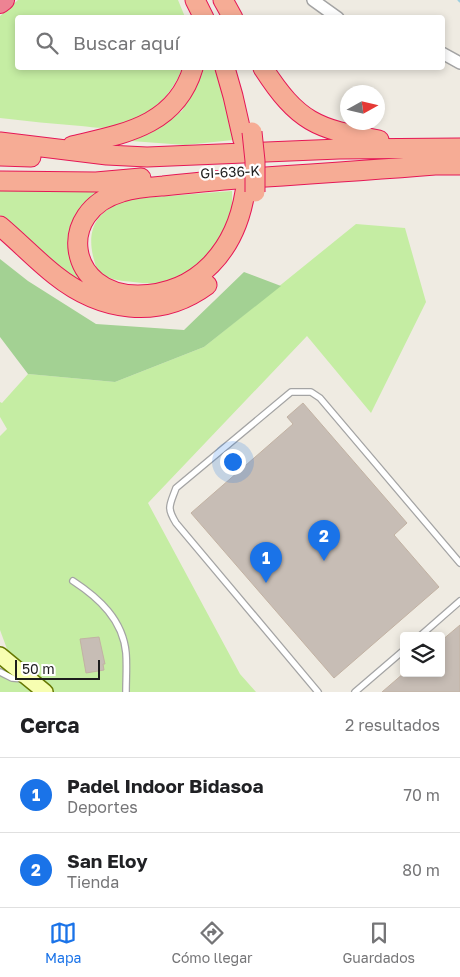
<!DOCTYPE html>
<html lang="es">
<meta charset="utf-8">
<style>
body{margin:0;font-family:"Golos Text",sans-serif;background:#f6f6f6;color:#202124}
.controls{position:absolute;right:15px;bottom:15px;display:grid;overflow:hidden;border-radius:5px;box-shadow:0 2px 8px #0003}
.controls button{width:45px;height:45px;display:grid;place-items:center;padding:0;border:0;border-bottom:1px solid #e0e0e0;background:#fff;color:#202124;font:25px sans-serif}
.compass{position:absolute;left:340px;top:85px;width:45px;height:45px;border-radius:50%;background:#fff;box-shadow:0 2px 8px #0003;rotate:82deg}
.scale{position:absolute;left:15px;bottom:12px;width:85px;box-sizing:border-box;padding-left:5px;border:2px solid #1d1d1d;border-top:0;font-size:14px;line-height:18px;white-space:nowrap;color:#1d1d1d;-webkit-text-stroke:4px #fff;paint-order:stroke}
.you{position:absolute;left:232px;top:461px;width:18px;height:18px;margin:-12px;border:4px solid #fff;border-radius:50%;background:#1a73e8;box-shadow:0 0 0 8px #1a73e833}
.badge{display:grid;place-items:center;width:32px;height:32px;border-radius:50%;background:#1a73e8;color:#fff;font-size:16px;font-weight:700}
.pin{position:absolute;translate:-50% -41px;filter:drop-shadow(0 1px 2px #0008)}
.pin::after{content:'';position:absolute;top:26px;width:18px;height:15px;background:inherit;clip-path:polygon(0 0,100% 0,50% 100%)}
.list{margin:0;padding:0;list-style:none}
h2{display:flex;justify-content:space-between;align-items:center;height:65px;margin:0;padding:0 20px;font-size:21px}
h2 small{font-size:16px;font-weight:400;color:#757577}
.list li{display:grid;grid-template-columns:32px 1fr auto;gap:15px;align-items:center;box-sizing:border-box;height:75px;padding:0 20px;border-top:1px solid #e0e0e0}
.list b{display:block;font-size:19px;white-space:nowrap}
.list p{margin:0;font-size:16px;white-space:nowrap;color:#757577}
.list em{font-size:16px;font-style:normal;color:#757577}
.icon{flex:none;width:28px;height:28px;fill:none;stroke:currentColor;stroke-width:2;stroke-linecap:round;stroke-linejoin:round}
.map{position:relative;flex:none;width:460px;height:692px;overflow:hidden}
.search{position:absolute;background:#fff;box-shadow:0 2px 8px #0003;left:15px;right:15px;top:15px;height:55px;display:flex;align-items:center;gap:12px;box-sizing:border-box;padding:0 18px;border-radius:5px;color:#757577;font-size:19px}
.sheet{height:215px;background:#fff}
nav{display:flex;justify-content:space-around;align-items:center;box-sizing:border-box;height:70px;border-top:1px solid #e0e0e0;background:#fff;font-size:14px;color:#757577}
nav a{display:grid;justify-items:center;gap:2px}
nav .on{color:#1a73e8}
.map>svg:first-child{display:block}
</style>
<div class="map">
<svg width="460" height="692" viewBox="0 0 460 692">
<rect width="100%" height="100%" fill="#efebe2"/>
<path fill="#c5eda3" d="M18,0H178L185,17L18,18V68H182C171,99 145,120 112,127C103,129 91,127 81,126C54,124 27,121 0,118V16Z
M203,68H216L224,93L233,140L185,145L131,141L149,134L182,111L202,74Z
M0,189L101,191C92,199 80,208 74,219C71,223 71,229 70,234C63,256 76,273 91,289L51,260L33,242L0,215Z
M232,191C232,198 233,206 231,214C223,246 192,276 160,283C151,284 142,283 133,282C123,281 112,280 103,275C96,271 95,263 93,256C86,225 100,209 129,199Z
M356,224L405,228L426,302L371,413L307,336L148,503L240,674L256,692H0V669L10,657L0,630V436L7,429L0,417V402L2,403L28,374L115,382L204,347Z"/>
<path fill="#a3d193" d="M0,259L28,281L96,324L184,330L244,272L281,286L204,347L115,382L28,374L0,337Z"/>
<g fill="none" stroke-linecap="round" stroke-linejoin="round">
<path stroke="#9ecfe0" stroke-width="3" d="M459,0L460,1"/>
</g>
<path fill="#c7bdb5" stroke="#c2b2a3" d="M303,403L407,523L394,535L439,587L334,678L191,513L293,424L287,417Z
M460,625V692H382L404,673H441V641Z
M99,637L105,664H103L104,670L86,673L80,639Z"/>
<g fill="none" stroke-linecap="round" stroke-linejoin="round">
<defs>
<path id="service" d="M73,581C99,598 123,620 126,653C127,666 126,679 126,692
M420,636L460,601
M0,672L12,678L24,679
M318,692L176,523C166,507 170,505 176,488L291,392H311L320,398L460,563
M355,692L404,650"/>
<path id="minor" d="M313,0L338,18
M442,53L460,63"/>
<path id="secondary" d="M0,655L45,692"/>
<path id="trunk" d="M195,0L204,18
M223,0L233,18
M225,68L233,96L243,140
M263,68C298,122 316,129 379,140
M0,142L107,155L147,157L339,149L460,148
M72,146C123,134 176,126 193,68
M0,156L31,157
M423,165H460
M0,181L96,182L141,178
M245,192C236,249 199,294 138,295C67,295 55,211 122,192C135,188 150,187 163,186C192,183 221,180 250,178C312,174 374,170 435,165
M0,226C19,242 36,260 55,275C100,311 158,321 207,285"/>
<path id="motorway" d="M0,3L4,0"/>
</defs>
<use href="#service" stroke="#a4a4a4" stroke-width="8"/>
<use href="#minor" stroke="#a4a4a4" stroke-width="14"/>
<use href="#secondary" stroke="#667800" stroke-width="18"/>
<use href="#trunk" stroke="#e51756" stroke-width="21"/>
<use href="#motorway" stroke="#e51756" stroke-width="22"/>
<use href="#service" stroke="#fff" stroke-width="5.5"/>
<use href="#minor" stroke="#fff" stroke-width="11"/>
<use href="#secondary" stroke="#f7feb1" stroke-width="15"/>
<use href="#trunk" stroke="#f6ac95" stroke-width="19"/>
<use href="#motorway" stroke="#ed8393" stroke-width="20"/>
<defs>
<path id="trunk-bridge" d="M252,132L255,161V192"/>
</defs>
<use href="#trunk-bridge" stroke="#e51756" stroke-width="21" stroke-linecap="butt"/>
<use href="#trunk-bridge" stroke="#f6ac95" stroke-width="19"/>
</g>
<g text-anchor="middle" stroke-width="4.5" stroke-linejoin="round" paint-order="stroke">
<g font-size="14" fill="#1d1d1d" stroke="#fff">
<text transform="translate(230 172) rotate(-3)" y="5">GI-636-K</text>
</g>
</g>
</svg>
<div class="controls">
<button><svg class="icon" aria-label="layers" viewBox="0 0 24 24"><path d="M12 4l9 5-9 5-9-5zM3 14l9 5 9-5"/></svg></button>
</div>
<svg class="compass" viewBox="-18 -18 36 36"><path d="M0-13l5 13h-10z" fill="#e53935"/><path d="M0 13l5-13h-10z" fill="#757577"/></svg>
<div class="scale">50 m</div>
<div class="you"></div>
<div class="pin badge" style="left:266px;top:583px">1</div>
<div class="pin badge" style="left:324px;top:561px">2</div>
<div class="search"><svg class="icon" aria-label="search" viewBox="0 0 24 24"><circle cx="10" cy="10" r="6"/><path d="M15 15l6 6"/></svg>Buscar aquí</div>
</div>
<section class="sheet">
<h2>Cerca<small>2 resultados</small></h2>
<ul class="list">
<li><span class="badge">1</span><div><b>Padel Indoor Bidasoa</b><p>Deportes</p></div><em>70 m</em></li>
<li><span class="badge">2</span><div><b>San Eloy</b><p>Tienda</p></div><em>80 m</em></li>
</ul>
</section>
<nav>
<a class="on"><svg class="icon" aria-label="map" viewBox="0 0 24 24"><path d="M3 6l6-2 6 2 6-2v14l-6 2-6-2-6 2zM9 4v14M15 6v14"/></svg>Mapa</a>
<a><svg class="icon" aria-label="directions" viewBox="0 0 24 24"><path d="M12 3l9 9-9 9-9-9zM9 14v-3h6M13 9l2 2-2 2"/></svg>Cómo llegar</a>
<a><svg class="icon" aria-label="saved" viewBox="0 0 24 24"><path d="M7 4h10v16l-5-4-5 4z"/></svg>Guardados</a>
</nav>
